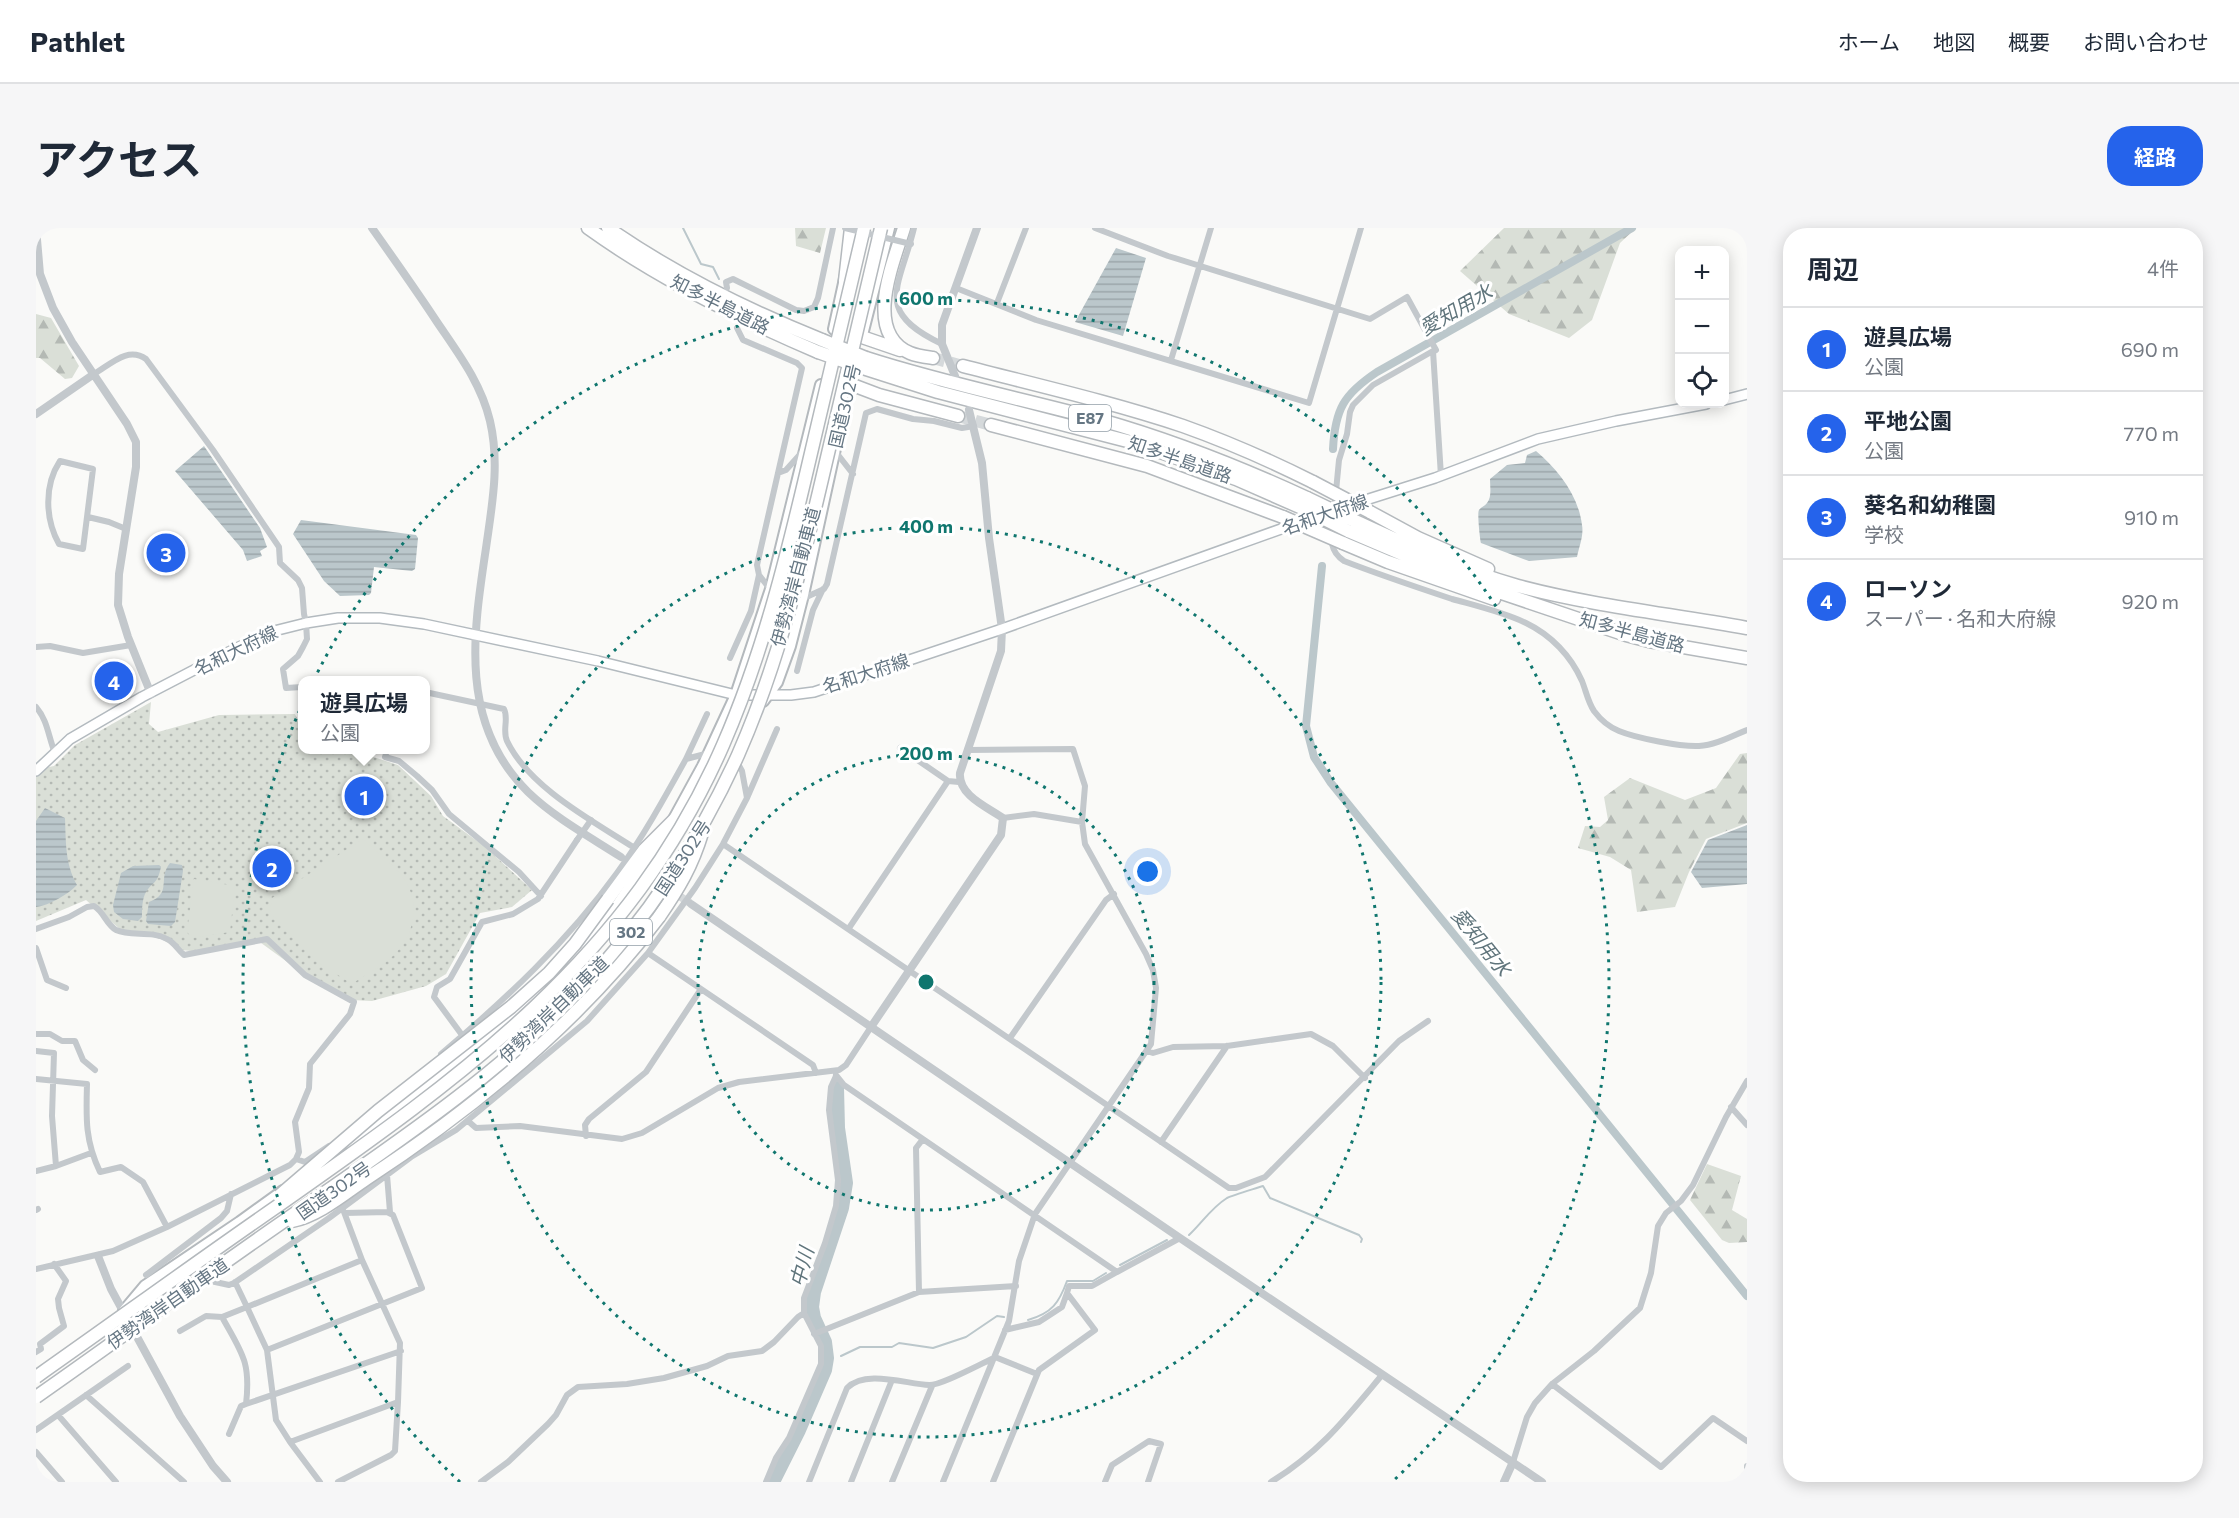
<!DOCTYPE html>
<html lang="ja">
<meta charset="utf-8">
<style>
body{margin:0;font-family:Commissioner,"Noto Sans JP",sans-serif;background:#f6f6f7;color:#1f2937}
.controls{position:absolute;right:18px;top:18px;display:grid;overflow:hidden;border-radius:12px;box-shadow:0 3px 15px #0003}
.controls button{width:54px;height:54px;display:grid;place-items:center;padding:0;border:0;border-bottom:2px solid #e0e1e3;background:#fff;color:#1f2937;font:30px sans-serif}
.you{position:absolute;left:1112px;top:644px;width:21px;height:21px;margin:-15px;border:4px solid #fff;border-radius:50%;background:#1a73e8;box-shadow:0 0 0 9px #1a73e833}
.badge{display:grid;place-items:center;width:39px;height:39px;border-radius:50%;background:#2563eb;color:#fff;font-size:20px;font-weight:700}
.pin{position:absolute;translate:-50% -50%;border:3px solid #fff;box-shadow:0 2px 6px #0006}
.popup{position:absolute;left:262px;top:448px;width:132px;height:78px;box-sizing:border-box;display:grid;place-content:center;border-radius:12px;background:#fff;filter:drop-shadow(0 2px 4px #0005);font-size:20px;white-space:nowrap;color:#747a83}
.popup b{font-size:22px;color:#1f2937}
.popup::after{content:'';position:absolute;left:50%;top:100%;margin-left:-12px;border:12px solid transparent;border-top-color:#fff}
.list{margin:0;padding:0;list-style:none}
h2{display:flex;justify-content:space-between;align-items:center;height:78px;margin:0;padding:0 24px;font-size:26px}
h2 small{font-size:20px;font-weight:400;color:#747a83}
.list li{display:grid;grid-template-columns:39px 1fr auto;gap:18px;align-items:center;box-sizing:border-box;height:84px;padding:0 24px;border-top:2px solid #e0e1e3}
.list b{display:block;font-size:22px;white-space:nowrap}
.list p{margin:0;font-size:20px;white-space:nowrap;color:#747a83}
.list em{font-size:20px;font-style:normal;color:#747a83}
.icon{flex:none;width:33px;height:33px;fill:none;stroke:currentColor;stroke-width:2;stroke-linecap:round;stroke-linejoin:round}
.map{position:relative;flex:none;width:1711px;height:1254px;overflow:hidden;border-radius:24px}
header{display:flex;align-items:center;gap:36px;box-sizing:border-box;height:84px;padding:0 30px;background:#fff;border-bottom:2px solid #e0e1e3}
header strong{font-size:28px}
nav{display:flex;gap:33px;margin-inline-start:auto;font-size:21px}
.intro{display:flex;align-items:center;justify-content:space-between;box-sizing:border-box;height:144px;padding:0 36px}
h1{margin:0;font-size:42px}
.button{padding:15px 27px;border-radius:24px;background:#2563eb;color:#fff;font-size:21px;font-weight:700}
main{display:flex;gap:36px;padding:0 36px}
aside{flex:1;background:#fff;border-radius:24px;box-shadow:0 3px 15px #0003}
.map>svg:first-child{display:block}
</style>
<header>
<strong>Pathlet</strong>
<nav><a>ホーム</a><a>地図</a><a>概要</a><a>お問い合わせ</a></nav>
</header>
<div class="intro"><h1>アクセス</h1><a class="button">経路</a></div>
<main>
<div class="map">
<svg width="1711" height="1254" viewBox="0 0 1711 1254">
<defs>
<pattern id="forest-firs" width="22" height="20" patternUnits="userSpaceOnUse" patternTransform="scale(1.5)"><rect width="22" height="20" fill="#dadfd7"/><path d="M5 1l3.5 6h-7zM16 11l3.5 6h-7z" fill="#b4b9b4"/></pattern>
<pattern id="park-dots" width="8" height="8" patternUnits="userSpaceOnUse" patternTransform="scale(1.5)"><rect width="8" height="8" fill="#dadfd7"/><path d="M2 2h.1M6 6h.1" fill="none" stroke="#b4b9b4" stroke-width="1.8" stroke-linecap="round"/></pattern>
<pattern id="water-rules" width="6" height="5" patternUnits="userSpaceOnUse" patternTransform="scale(1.5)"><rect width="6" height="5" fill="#bbc7cb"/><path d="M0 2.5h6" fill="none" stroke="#9ca6aa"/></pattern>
</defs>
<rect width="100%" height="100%" fill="#fafaf8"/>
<path fill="url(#forest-firs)" d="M759,0H790L784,25L760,18Z
M1468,0H1600L1584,15L1556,92L1533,110L1473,86L1424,43Z
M0,86L15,90L43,138L36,150L29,151L4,130H0Z
M1711,525V595L1670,611L1653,644L1639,679L1601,684L1595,642L1574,629L1542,620L1549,598L1564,599L1572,592L1568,569L1594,550L1649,572L1680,560L1704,526Z
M1671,936L1705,948L1696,982L1711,991V1014L1693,1015L1686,1012L1654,972Z"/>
<path fill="url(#park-dots)" d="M115,474L113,496L122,504L183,487L259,486L266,500V522L319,523L362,537L395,568L407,588L448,618L496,662L476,679L444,685L410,746L390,758L336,773L315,772L283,757L221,712L165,724L145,722L125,711L85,702L50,672L0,693V548L8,540L18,538L39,517Z"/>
<path fill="#dadfd7" d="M327,611C340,623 362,640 370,654C384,678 378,707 358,727C347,738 329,747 316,756L280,733L234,684L236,670Z
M158,651L199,658L194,704L156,710L151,704Z"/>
<path fill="url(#water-rules)" d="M1080,20L1110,30L1087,108L1039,94Z
M168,218L224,300L231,319L224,323L226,328L211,333L207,322L139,243Z
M1500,223C1522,242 1542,266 1546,297C1548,307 1543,319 1541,329L1493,333L1445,315C1444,312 1441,284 1443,282C1445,279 1449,278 1451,275C1456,269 1454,259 1454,251L1471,237L1489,235L1491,227Z
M265,292L380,307L382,310L379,341L376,343L338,339L335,365L333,367L304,368L288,353L257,306Z
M9,580L29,590C30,614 29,636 41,657C31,667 14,677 0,679V593Z
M1711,597V656L1666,660L1655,644L1672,612Z
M134,635L146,637L147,643L139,694L135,698L112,696L110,693L113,674C137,665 121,651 134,635Z
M123,637L125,639C121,657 118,652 110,664C106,671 106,681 106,689L102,693L87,691L78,684L77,677L85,645L97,638Z"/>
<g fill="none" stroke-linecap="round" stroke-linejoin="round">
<path stroke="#bbc7cb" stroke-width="2" d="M647,0L665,36L677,39L683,51
M1153,1007C1166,995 1175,980 1191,970C1197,967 1218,961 1227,958L1234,970L1323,1007L1326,1011L1325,1014
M1084,1037L1131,1012
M992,1092C1016,1085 1023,1075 1031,1053H1057L1070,1045
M805,1128L824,1119H856L863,1115L897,1120L930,1109L961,1088L968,1089"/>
<path stroke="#bbc7cb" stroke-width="8" d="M1297,221C1299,181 1308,166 1341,144L1596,0
M1286,338L1270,498L1278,529L1295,555L1711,1068"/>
<path stroke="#bbc7cb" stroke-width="14" d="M737,1254L763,1202L789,1142L791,1130L789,1114L778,1090L776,1079L778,1064L806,980L810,955L802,900L801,860"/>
<path stroke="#d5d9db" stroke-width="8" stroke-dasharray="8 4" stroke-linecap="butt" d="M611,647L654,675"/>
<path stroke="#d5d9db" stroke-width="12" stroke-dasharray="12 6" stroke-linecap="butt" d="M897,130L927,138
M922,188L955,197"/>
<defs>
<path id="secondary" d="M1688,172L1711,166
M0,543L34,511L106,469L183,429L234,404L270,395L302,390H344L388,396L562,433L700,467H755L778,464L966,401L1298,282L1399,250L1502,211L1580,193L1670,176"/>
<path id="trunk" d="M798,101L810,46
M826,107L853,0
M727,473L741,454L754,418L767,367L802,207
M299,926L397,855L502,765L545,723L580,679L632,602L667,538L700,467L735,361L785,157
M88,1083L109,1058L204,994L247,963"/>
<path id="motorway" d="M552,0C623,51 702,90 782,124
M572,0C638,46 711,82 786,112
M868,0C857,36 827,105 874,125C881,128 890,129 897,130
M809,53L815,0
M826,109L864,122
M830,130C907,155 987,171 1065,192C1135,212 1204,239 1271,270
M927,138C1000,157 1075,174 1147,198C1192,214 1235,233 1277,254
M827,140L902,164L1099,215L1200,251L1266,280
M814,156L843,167L922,188
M955,197L1111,238L1247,289
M1334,284L1382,310L1452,341
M1317,292C1371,317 1425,342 1482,358C1557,378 1635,386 1711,400
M1312,303L1427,352L1590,407L1613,413L1711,430
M1307,315L1352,334L1458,371
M572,671L608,622L641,589
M623,689C643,660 656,638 666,605"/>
</defs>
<use href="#secondary" stroke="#b3babf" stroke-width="12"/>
<use href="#trunk" stroke="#b4b9bd" stroke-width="14"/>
<use href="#motorway" stroke="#b4b9bd" stroke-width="15"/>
<path stroke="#c3c8cc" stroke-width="6" d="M878,0C864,59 836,83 906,116
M1059,0L1132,28L1334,91L1371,69L1400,122
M691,60L690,54L697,51L760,82L768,83L778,79L782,70L797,0
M920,60L1000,92L1273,175L1325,0
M961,75L990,0
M701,100L707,112L761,135L766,140L721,337L723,347L734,361
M1135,132L1175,0
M58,146C75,136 92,118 110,131L177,222L243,319L244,335L262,352L266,360L268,386L270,395L271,411L267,419L262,428L247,441L250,460L266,459
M799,223L817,246
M24,233L57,241L47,321L23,316C9,291 8,257 24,233Z
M742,245L750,242L768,222
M1298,284L1303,232L1311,206L1314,184L1317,177L1337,157L1397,123L1405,248
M52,289L73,294L90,301
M1297,294C1295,311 1293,323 1308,333C1344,347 1380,359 1416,371C1441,378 1467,384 1490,395C1515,407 1535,428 1546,453C1550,463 1552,474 1558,483C1564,491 1573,499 1583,503C1600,510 1645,519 1663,518C1680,517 1696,508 1711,502
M766,371L788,361L791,356L830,185L841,181L877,191L898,193L926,200L938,198
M0,419L14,418L47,425L95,417
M694,430L715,383L723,347
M761,443L777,382L787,361
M389,464L468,481C473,491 466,502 471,513C493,559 555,592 597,619
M0,479C12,493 12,508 19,525
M864,520L912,553L923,554
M351,522L349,529L363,533L381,548L396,562L413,586L483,644L505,668
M650,531L671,486
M711,570L741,501
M967,590L998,586L1046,594
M687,616L1193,960H1200L1229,949L1363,813L1392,793
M813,700L912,553
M0,701L33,689L51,679L58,678C68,684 70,696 80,702C95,709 115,702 131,711C138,714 142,722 148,727L231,711L269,747L318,774L314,786L274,836L273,860L259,894L263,924L260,931
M0,720L11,752L30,760
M612,725L777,837L780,845
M0,806H14L26,813H39L47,832L59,842
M426,807L398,769L401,759L414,751L446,694L477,686L502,671L541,612
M974,810L1070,672L1078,666
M0,823L18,825L16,888L20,938
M1111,823L1117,825L1137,819L1191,818L1275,806L1297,818L1329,850
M405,826C469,772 532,713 581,645C607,609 629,569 650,531L673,525
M800,847L808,857L1081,1044L1144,1010
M0,851L51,856C50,890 49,913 64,944L85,939L107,954L131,999
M1695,879L1711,897
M432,893L440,900L484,898L586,911L606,905L682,860L703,854L803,842L810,837L835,799
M550,908L549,897L553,891L610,844L665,761
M1125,914L1191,818
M0,943L20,938L55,925
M351,947L354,984
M0,982L2,981
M308,984L326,1032
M0,1041L77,1023L131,999L254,937L260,931L269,934L293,918
M110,1047L185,990L191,983L195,966
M170,1052L193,1057L198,1055L293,990L375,929L420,902L551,793L612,725L659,660L687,616L711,570L706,543L701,534
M883,1064L880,920L887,911
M1031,1065L1033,1058H1056L1081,1044
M186,1089C206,1125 215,1134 210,1176L365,1123
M144,1103L170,1088L186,1089L211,1079L199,1054
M778,1106L883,1064L980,1058
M231,1122L386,1060L357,987L351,984L309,985
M0,1124L5,1121L4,1116L28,1098L23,1080L22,1071L30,1053L18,1036
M959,1129L1001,1146
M1516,1156L1625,1239L1677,1190L1711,1213
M50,1167L148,1254
M22,1187L80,1254
M0,1202L92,1138
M193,1206L205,1178L210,1176
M254,1214L362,1174
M0,1224L26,1254
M1477,1234L1491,1189L1499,1175L1516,1156L1558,1123L1604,1080L1615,1045L1622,998L1630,985L1645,973L1657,957L1690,889L1711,853
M1711,1240V1238
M284,1254L254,1214L240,1192L231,1122L211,1079L326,1032L364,1115L362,1174L359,1223L355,1227L302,1254
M445,1254L472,1234L512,1196L520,1187L531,1167L542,1159L591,1156L628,1150L671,1138L692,1128L726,1123L738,1114L762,1089L768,1085
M730,1254L740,1230L753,1210L785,1136V1118L768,1085V1070L789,1015L800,978L802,952L793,882L795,859L800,848
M773,1254L811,1160C829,1141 870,1156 893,1157C904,1158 944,1136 958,1130
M815,1254L856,1152
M856,1254L896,1158
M907,1254L973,1093L983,1033L999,986L1115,816L1120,760L1117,742L1110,726L1049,616L1046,594L1049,558L1037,521L931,522
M957,1254L1003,1142L1059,1102L1031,1065L1026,1079L1003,1094L969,1102
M1069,1254L1076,1237L1113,1213L1125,1216L1112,1254
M1235,1254C1285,1223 1310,1190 1346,1147"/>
<path stroke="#c3c8cc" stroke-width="8" d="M0,0L4,46L17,80L36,114L91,196L100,214V239L83,346L82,377L92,409L115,466
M336,0C358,31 380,62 401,94C422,125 445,155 454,193C464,236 456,277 450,320C437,406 423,496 492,564C519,590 554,609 585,629
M919,148L906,116V97L941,0
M0,186L58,146
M655,676L1144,1010L1506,1254
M835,799L965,607L967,590C951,579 922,567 924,545L965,423L966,401L953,310L946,235L933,182
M62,1028L75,1061L144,1188L177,1238L191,1254
M1468,1254L1477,1234"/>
<use href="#secondary" stroke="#fff" stroke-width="9"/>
<use href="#trunk" stroke="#fff" stroke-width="10"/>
<use href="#motorway" stroke="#fff" stroke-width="12"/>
<defs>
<path id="motorway-bridge" d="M786,112L830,130
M782,124L827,140
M1277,254L1334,284
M1271,270L1317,292
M1266,280L1312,303
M1247,289L1307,315
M243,968L342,883L475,779L513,745L539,716L572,671
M256,993C282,988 308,966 330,951C440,879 544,794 623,689
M0,1149C81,1092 162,1033 243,977C427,848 594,730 687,517C728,423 752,324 775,225C793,150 810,75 828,0
M0,1169C83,1111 164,1051 248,993C351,921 458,851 546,759C610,693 664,611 702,527C741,439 764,345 786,251C806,168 825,84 845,0"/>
</defs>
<use href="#motorway-bridge" stroke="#b4b9bd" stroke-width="15" stroke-linecap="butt"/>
<path stroke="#c3c8cc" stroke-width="6" d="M809,0L875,16
M541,612L555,592"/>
<use href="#motorway-bridge" stroke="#fff" stroke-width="12"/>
</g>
<g fill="none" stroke="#0f766e" stroke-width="3" stroke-dasharray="3 6">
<circle cx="890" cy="754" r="228"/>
<circle cx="890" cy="754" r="455"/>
<path d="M424 1254A683 683 0 1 1 1356 1254"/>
</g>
<g text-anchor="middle" stroke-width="6" stroke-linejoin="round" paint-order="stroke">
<g fill="#fff" stroke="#939fa8" stroke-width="1.5">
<rect x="1033" y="177" width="42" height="26" rx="4.5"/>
<rect x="574" y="691" width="42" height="26" rx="4.5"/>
</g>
<g font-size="16" font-weight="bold" fill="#657683">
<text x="1054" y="196">E87</text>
<text x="595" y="710">302</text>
</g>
<g font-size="18" fill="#657683" stroke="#fff">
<text transform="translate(684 77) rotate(27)" y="6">知多半島道路</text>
<text transform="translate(809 178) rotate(-77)" y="6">国道302号</text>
<text transform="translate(1144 232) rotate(19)" y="6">知多半島道路</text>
<text transform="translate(1289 287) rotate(-19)" y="6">名和大府線</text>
<text transform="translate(760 349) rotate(-75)" y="6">伊勢湾岸自動車道</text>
<text transform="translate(1596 405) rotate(15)" y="6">知多半島道路</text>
<text transform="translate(200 423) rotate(-26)" y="6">名和大府線</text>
<text transform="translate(830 446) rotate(-18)" y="6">名和大府線</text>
<text transform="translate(647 630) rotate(-57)" y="6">国道302号</text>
<text transform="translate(518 782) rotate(-44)" y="6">伊勢湾岸自動車道</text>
<text transform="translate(298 963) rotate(-35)" y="6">国道302号</text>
<text transform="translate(132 1076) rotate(-35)" y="6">伊勢湾岸自動車道</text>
</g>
<g font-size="20" font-style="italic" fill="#60757c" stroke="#fff">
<text transform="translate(1420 82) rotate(-30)" y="7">愛知用水</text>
<text transform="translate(1445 714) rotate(51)" y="7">愛知用水</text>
<text transform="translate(766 1039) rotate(-75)" y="7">中川</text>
</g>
</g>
<circle cx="890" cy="754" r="9" fill="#0f766e" stroke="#fff" stroke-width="3"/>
<g font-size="18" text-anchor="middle" font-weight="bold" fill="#0f766e" stroke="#fff" stroke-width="6" stroke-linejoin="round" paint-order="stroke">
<text x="890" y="77">600 m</text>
<text x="890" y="305">400 m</text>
<text x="890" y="532">200 m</text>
</g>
</svg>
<div class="controls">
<button>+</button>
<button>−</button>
<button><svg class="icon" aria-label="locate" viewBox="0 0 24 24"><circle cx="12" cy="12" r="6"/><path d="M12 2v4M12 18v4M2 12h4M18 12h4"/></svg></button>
</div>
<div class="you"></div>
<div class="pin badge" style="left:328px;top:568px">1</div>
<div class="popup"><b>遊具広場</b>公園</div>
<div class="pin badge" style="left:236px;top:640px">2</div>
<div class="pin badge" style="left:130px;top:325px">3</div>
<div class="pin badge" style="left:78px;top:453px">4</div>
</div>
<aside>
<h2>周辺<small>4件</small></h2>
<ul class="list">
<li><span class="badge">1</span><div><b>遊具広場</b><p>公園</p></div><em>690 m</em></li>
<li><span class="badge">2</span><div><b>平地公園</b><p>公園</p></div><em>770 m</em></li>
<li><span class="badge">3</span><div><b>葵名和幼稚園</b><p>学校</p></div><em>910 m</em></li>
<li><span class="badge">4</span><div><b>ローソン</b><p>スーパー · 名和大府線</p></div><em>920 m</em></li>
</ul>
</aside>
</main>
